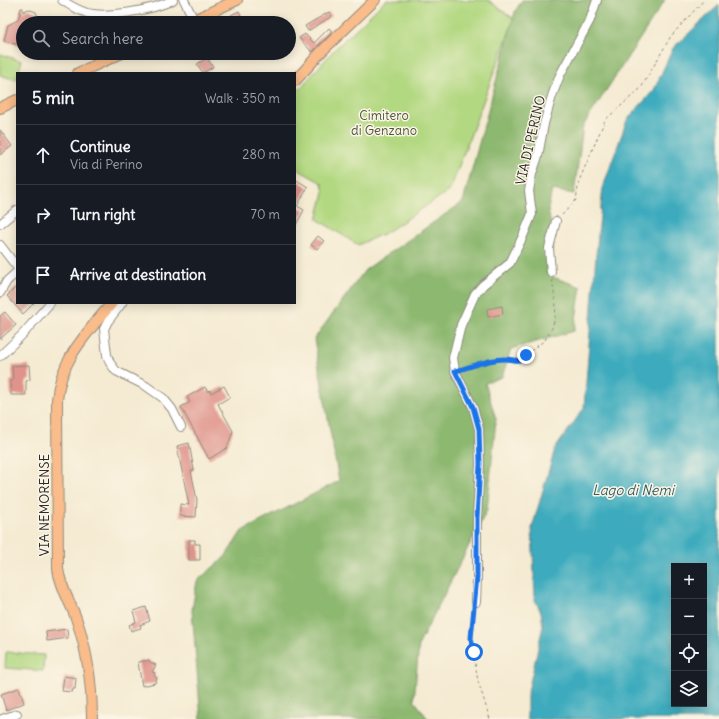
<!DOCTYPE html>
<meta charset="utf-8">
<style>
body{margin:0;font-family:Delius,sans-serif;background:#20242c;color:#f1f3f6}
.controls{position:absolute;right:12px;bottom:12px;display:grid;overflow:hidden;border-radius:0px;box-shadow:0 2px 10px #0003}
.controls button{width:36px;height:36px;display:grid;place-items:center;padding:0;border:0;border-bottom:1px solid #363941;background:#171b24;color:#f1f3f6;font:20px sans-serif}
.stop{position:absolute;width:12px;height:12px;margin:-9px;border:3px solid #1a73e8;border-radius:50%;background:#fff}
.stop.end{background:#1a73e8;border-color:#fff;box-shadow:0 1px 4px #0008}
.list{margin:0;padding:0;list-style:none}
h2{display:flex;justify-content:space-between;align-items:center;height:52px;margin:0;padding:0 16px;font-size:17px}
h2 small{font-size:13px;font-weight:400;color:#9ea1a6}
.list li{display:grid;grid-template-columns:26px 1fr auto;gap:12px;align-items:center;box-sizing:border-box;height:60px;padding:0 16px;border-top:1px solid #363941}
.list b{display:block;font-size:15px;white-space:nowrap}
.list p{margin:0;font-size:13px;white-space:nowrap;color:#9ea1a6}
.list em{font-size:13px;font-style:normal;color:#9ea1a6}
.icon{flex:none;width:22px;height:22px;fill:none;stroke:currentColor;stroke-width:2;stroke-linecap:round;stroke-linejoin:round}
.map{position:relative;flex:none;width:719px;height:719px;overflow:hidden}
.search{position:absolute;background:#171b24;box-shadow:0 2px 10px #0003;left:16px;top:16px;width:280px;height:44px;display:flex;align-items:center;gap:10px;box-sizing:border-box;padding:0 14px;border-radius:22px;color:#9ea1a6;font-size:15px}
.panel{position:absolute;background:#171b24;box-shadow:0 2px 10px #0003;left:16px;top:72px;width:280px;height:232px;border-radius:0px}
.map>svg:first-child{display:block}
</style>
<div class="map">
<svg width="719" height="719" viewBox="0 0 719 719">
<rect width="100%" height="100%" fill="#fcf5e5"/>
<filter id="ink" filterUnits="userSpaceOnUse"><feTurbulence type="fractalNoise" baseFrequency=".025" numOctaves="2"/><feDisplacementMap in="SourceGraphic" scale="8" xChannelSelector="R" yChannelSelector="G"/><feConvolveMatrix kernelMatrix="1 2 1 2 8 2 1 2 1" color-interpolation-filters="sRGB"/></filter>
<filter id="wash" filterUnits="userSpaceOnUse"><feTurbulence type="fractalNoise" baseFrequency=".012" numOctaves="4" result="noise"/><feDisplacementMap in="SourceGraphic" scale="16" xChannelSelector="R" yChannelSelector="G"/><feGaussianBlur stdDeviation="0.9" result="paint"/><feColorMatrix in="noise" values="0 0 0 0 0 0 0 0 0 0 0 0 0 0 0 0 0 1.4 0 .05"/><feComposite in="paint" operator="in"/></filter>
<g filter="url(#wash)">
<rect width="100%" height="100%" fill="#f5ebd3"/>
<path fill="#b2d881" stroke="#6e8256" d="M386,0H488L514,19L450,190L387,232L358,245L317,219L324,193L322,183L295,168V94L334,50Z
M0,54L22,61L16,80L0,75Z
M6,652L44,655L43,671L5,668Z"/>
<path fill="#8db86f" stroke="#5c724d" d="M522,0H665L583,126L574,194L552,190L548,209L553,238L547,269L553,277L581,287L574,331L511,349L502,377L485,383L496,419L487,510L419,644L414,700L428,719H201L192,610L197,581L225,557L242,531L339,481L314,339L365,270L463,202L515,12Z"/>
<path fill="#3eabbd" stroke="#346b74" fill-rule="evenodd" d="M719,5V719H527V696L543,626L541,612L535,600L532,528L555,449L584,408L596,255L603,187L627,120L654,90L673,48ZM674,566H704V704H674Z"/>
<g id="blocks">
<path fill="#df938a" d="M21,8H23V12L28,9L36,12L38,17L54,22V23H23V46L4,41L8,25L18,20Z
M239,11L244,23H234L231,15Z
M329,12L332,16L308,31L305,26Z
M329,28L332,32L312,52L299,38L305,34L314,43Z
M207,58L213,67L203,73L197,64Z
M0,130L12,146L0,155Z
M295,179L308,187L297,206L304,210L295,227Z
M318,236L324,241L317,249L311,245Z
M17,286V303H34L23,314L7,296Z
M502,306L503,314L488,317L487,309Z
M5,312L16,325L0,339V316Z
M29,365L30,380L26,381V395H11L10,381L13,380L12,366Z
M224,386L230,397L218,404L233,431L227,448L209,459L181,407L190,402L187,397L205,387L208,392L210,390L211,393Z
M189,443L194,470L191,471L197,500L196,517L180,516V504L189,505L177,446Z
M189,540H195V544H200V560H189Z
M146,607L150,621L140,625L141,628L131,631L129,625L136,622L133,611Z
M67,629L68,638L47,641L46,632Z
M149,660L150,662L156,665L152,672L155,673L154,676L157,678L155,683L142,686L138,662Z
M64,676L76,678L75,689H73L72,692L62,691Z
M19,688L24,703L6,710L1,694Z"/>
</g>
</g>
<g filter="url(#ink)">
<use href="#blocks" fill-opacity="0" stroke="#908b7f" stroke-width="1"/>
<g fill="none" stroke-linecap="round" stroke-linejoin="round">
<defs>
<path id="minor" d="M62,0C69,5 78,10 87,13C108,18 153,10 173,0
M184,0L194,20
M0,224L17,210
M0,245L17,267
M551,272L549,248L556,221
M0,293L7,281L17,272
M122,303L108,321L104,329L107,355L110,363L116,371L146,386L163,398L172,409L181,427
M0,356L23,334L50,303
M476,602L477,577V518L480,464L479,429L473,407L455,371L453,358L461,325L475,294L483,285L510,263L523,236L532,214L529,191L532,174L538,156L544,124L552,96L560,75L590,20L597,0
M2,719L17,714"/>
<path id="major" d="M187,23L237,0
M78,73L122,53
M295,81L322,51L375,0
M0,108L17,100
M92,719C92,686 87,649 76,618C70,602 60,586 58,569L57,400C60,360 87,333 112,303"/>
</defs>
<use href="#minor" stroke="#908b7f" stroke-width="10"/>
<use href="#major" stroke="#908b7f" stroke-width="12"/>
<path stroke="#908b7f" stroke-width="1" stroke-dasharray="3 3" stroke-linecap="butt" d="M562,215L576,200L579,181L605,120L641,88L671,36L704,0
M464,369L494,360L505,359L518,361L523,359L533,349L545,340L552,328L555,318L556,306L552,279
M474,610L471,638L478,681L490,719"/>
<use href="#minor" stroke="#fff" stroke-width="8"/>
<use href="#major" stroke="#f9bc8a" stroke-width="10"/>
</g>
</g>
<g fill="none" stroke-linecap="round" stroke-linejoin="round" filter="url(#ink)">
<path stroke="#1a73e8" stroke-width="5" d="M474,652L471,638L477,577V518L480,464L479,429L473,407L455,371C471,367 488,359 504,359C514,359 520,364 526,355"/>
</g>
<g text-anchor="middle" stroke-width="3" stroke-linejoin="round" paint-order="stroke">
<g font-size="13" fill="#4d5640" stroke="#fcf5e5">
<text x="384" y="120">Cimitero<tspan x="384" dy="15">di Genzano</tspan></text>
</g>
<g font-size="13" fill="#2b2b2b" stroke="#fcf5e5">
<text transform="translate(530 140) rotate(-77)" y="5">VIA DI PERINO</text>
<text transform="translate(44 505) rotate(-90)" y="5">VIA NEMORENSE</text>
</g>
<g font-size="14" font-style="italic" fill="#335e65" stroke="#fcf5e5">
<text x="633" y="495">Lago di Nemi</text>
</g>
</g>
</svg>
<div class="controls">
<button>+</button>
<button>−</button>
<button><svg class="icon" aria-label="locate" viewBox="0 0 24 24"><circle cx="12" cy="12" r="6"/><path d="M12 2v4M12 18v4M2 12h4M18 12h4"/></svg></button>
<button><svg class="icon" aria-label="layers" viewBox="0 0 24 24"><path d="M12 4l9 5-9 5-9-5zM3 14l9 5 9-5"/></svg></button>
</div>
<div class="stop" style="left:474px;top:652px"></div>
<div class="stop end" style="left:526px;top:355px"></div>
<div class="search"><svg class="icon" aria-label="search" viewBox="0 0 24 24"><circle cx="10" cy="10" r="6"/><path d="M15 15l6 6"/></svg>Search here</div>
<section class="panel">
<h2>5 min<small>Walk · 350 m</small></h2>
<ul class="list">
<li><svg class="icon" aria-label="ahead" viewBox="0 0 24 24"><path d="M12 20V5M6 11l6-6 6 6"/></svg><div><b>Continue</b><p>Via di Perino</p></div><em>280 m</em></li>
<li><svg class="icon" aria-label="right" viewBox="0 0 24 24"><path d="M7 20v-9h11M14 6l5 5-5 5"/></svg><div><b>Turn right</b></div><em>70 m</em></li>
<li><svg class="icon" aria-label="arrive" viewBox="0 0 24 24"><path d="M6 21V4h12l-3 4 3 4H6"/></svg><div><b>Arrive at destination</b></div></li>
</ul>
</section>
</div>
